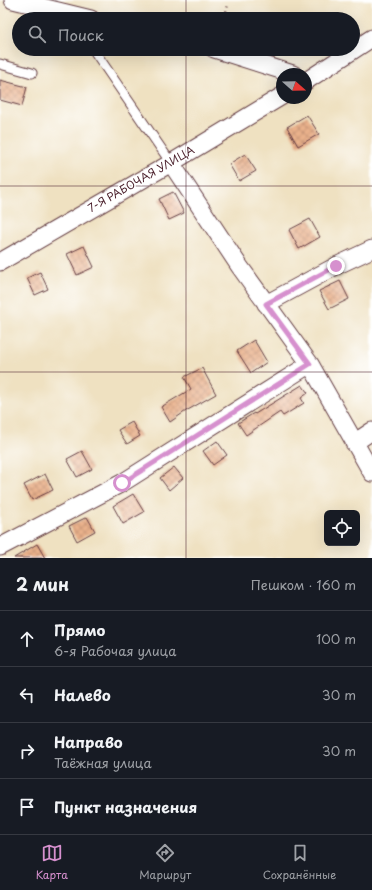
<!DOCTYPE html>
<html lang="ru">
<meta charset="utf-8">
<style>
body{margin:0;font-family:"Playpen Sans",sans-serif;background:#242831;color:#f1f3f6}
.controls{position:absolute;right:12px;bottom:12px;display:grid;overflow:hidden;border-radius:6px;box-shadow:0 4px 16px #0002}
.controls button{width:36px;height:36px;display:grid;place-items:center;padding:0;border:0;border-bottom:1px solid #363941;background:#171b24;color:#f1f3f6;font:20px sans-serif}
.compass{position:absolute;left:276px;top:68px;width:36px;height:36px;border-radius:50%;background:#171b24;box-shadow:0 4px 16px #0002;rotate:110deg}
.stop{position:absolute;width:12px;height:12px;margin:-9px;border:3px solid #d690ce;border-radius:50%;background:#fff}
.stop.end{background:#d690ce;border-color:#fff;box-shadow:0 1px 4px #0008}
.list{margin:0;padding:0;list-style:none}
h2{display:flex;justify-content:space-between;align-items:center;height:52px;margin:0;padding:0 16px;font-size:17px}
h2 small{font-size:13px;font-weight:400;color:#9ea1a6}
.list li{display:grid;grid-template-columns:26px 1fr auto;gap:12px;align-items:center;box-sizing:border-box;height:56px;padding:0 16px;border-top:1px solid #363941}
.list b{display:block;font-size:15px;white-space:nowrap}
.list p{margin:0;font-size:13px;white-space:nowrap;color:#9ea1a6}
.list em{font-size:13px;font-style:normal;color:#9ea1a6}
.icon{flex:none;width:22px;height:22px;fill:none;stroke:currentColor;stroke-width:2;stroke-linecap:round;stroke-linejoin:round}
.map{position:relative;flex:none;width:372px;height:558px;overflow:hidden}
.search{position:absolute;background:#171b24;box-shadow:0 4px 16px #0002;left:12px;right:12px;top:12px;height:44px;display:flex;align-items:center;gap:10px;box-sizing:border-box;padding:0 14px;border-radius:22px;color:#9ea1a6;font-size:15px}
.sheet{height:276px;background:#171b24}
nav{display:flex;justify-content:space-around;align-items:center;box-sizing:border-box;height:56px;border-top:1px solid #363941;background:#171b24;font-size:11px;color:#9ea1a6}
nav a{display:grid;justify-items:center;gap:2px}
nav .on{color:#d690ce}
.map>svg:first-child{display:block}
</style>
<div class="map">
<svg width="372" height="558" viewBox="0 0 372 558">
<defs>
<pattern id="building-cross-hatch" width="8" height="8" patternUnits="userSpaceOnUse"><rect width="8" height="8" fill="#e9b18b"/><path d="M0 0l8 8M0 8l8-8" fill="none" stroke="#bf8f72"/></pattern>
</defs>
<rect width="100%" height="100%" fill="#fff"/>
<filter id="ink" filterUnits="userSpaceOnUse"><feTurbulence type="fractalNoise" baseFrequency=".025" numOctaves="2"/><feDisplacementMap in="SourceGraphic" scale="8" xChannelSelector="R" yChannelSelector="G"/><feConvolveMatrix kernelMatrix="1 2 1 2 8 2 1 2 1" color-interpolation-filters="sRGB"/></filter>
<filter id="wash" filterUnits="userSpaceOnUse"><feTurbulence type="fractalNoise" baseFrequency=".012" numOctaves="4" result="noise"/><feDisplacementMap in="SourceGraphic" scale="16" xChannelSelector="R" yChannelSelector="G"/><feGaussianBlur stdDeviation="0.9" result="paint"/><feColorMatrix in="noise" values="0 0 0 0 0 0 0 0 0 0 0 0 0 0 0 0 0 1.4 0 .05"/><feComposite in="paint" operator="in"/></filter>
<g filter="url(#wash)">
<rect width="100%" height="100%" fill="#efe1c1"/>
<g id="blocks">
<path fill="url(#building-cross-hatch)" d="M0,80L27,87L22,106L0,100Z
M307,115L319,134L298,146L287,127Z
M245,154L256,171L239,181L229,164Z
M173,192L184,213L169,220L159,199Z
M310,219L320,237L299,249L289,230Z
M84,246L94,267L77,275L67,254Z
M40,272L48,289L35,295L27,278Z
M340,281L349,299L329,309L319,291Z
M254,340L267,362L251,373L237,351Z
M202,368L216,394L186,411L170,422L161,407L191,389L184,377Z
M302,385L308,393L301,398L304,403L283,416L280,412L246,435L238,423L254,413L255,414Z
M132,422L140,436L127,444L118,430Z
M217,441L227,455L213,465L203,451Z
M82,451L92,469L77,477L67,459Z
M174,467L183,478L169,490L160,478Z
M45,474L53,490L32,500L24,485Z
M133,494L144,512L123,524L113,506Z
M87,517L95,531L77,541L69,526Z
M37,544L45,558H14Z"/>
</g>
</g>
<g filter="url(#ink)">
<use href="#blocks" fill-opacity="0" stroke="#633c42" stroke-width="1"/>
<g fill="none" stroke-linecap="round" stroke-linejoin="round">
<defs>
<path id="service" d="M93,49L171,163
M0,64L32,73"/>
<path id="minor" d="M13,0L91,19
M214,49L293,74
M306,81L372,38
M171,163L240,267L310,364L372,473
M0,262L171,163L282,96
M266,304L336,266L372,249
M354,443L372,431
M0,547L122,483L310,364"/>
</defs>
<use href="#service" stroke="#633c42" stroke-width="11"/>
<use href="#minor" stroke="#633c42" stroke-width="19"/>
<path stroke="#633c42" stroke-width="2.5" stroke-dasharray="1 3" stroke-linecap="butt" d="M224,19L228,5"/>
<use href="#service" stroke="#fff" stroke-width="9"/>
<use href="#minor" stroke="#fff" stroke-width="17"/>
</g>
</g>
<g fill="none" stroke-linecap="round" stroke-linejoin="round" filter="url(#ink)">
<path stroke="#d690ce" stroke-width="5" d="M122,483L310,364L266,304L336,266"/>
</g>
<path fill="none" stroke="#4a1f2b" stroke-width="1" stroke-opacity="0.55" d="M186,0V19M186,49V558M0,186H372M0,372H372"/>
<g text-anchor="middle" stroke-width="3" stroke-linejoin="round" paint-order="stroke">
<g font-size="11" fill="#4a1f2b" stroke="#fff">
<text transform="translate(141 179) rotate(-30)" y="4">7-Я РАБОЧАЯ УЛИЦА</text>
</g>
</g>
</svg>
<div class="controls">
<button><svg class="icon" aria-label="locate" viewBox="0 0 24 24"><circle cx="12" cy="12" r="6"/><path d="M12 2v4M12 18v4M2 12h4M18 12h4"/></svg></button>
</div>
<svg class="compass" viewBox="-18 -18 36 36"><path d="M0-13l5 13h-10z" fill="#e53935"/><path d="M0 13l5-13h-10z" fill="#9ea1a6"/></svg>
<div class="stop" style="left:122px;top:483px"></div>
<div class="stop end" style="left:336px;top:266px"></div>
<div class="search"><svg class="icon" aria-label="search" viewBox="0 0 24 24"><circle cx="10" cy="10" r="6"/><path d="M15 15l6 6"/></svg>Поиск</div>
</div>
<section class="sheet">
<h2>2 мин<small>Пешком · 160 m</small></h2>
<ul class="list">
<li><svg class="icon" aria-label="ahead" viewBox="0 0 24 24"><path d="M12 20V5M6 11l6-6 6 6"/></svg><div><b>Прямо</b><p>6-я Рабочая улица</p></div><em>100 m</em></li>
<li><svg class="icon" aria-label="left" viewBox="0 0 24 24"><path d="M17 20v-9H6M10 6l-5 5 5 5"/></svg><div><b>Налево</b></div><em>30 m</em></li>
<li><svg class="icon" aria-label="right" viewBox="0 0 24 24"><path d="M7 20v-9h11M14 6l5 5-5 5"/></svg><div><b>Направо</b><p>Таёжная улица</p></div><em>30 m</em></li>
<li><svg class="icon" aria-label="arrive" viewBox="0 0 24 24"><path d="M6 21V4h12l-3 4 3 4H6"/></svg><div><b>Пункт назначения</b></div></li>
</ul>
</section>
<nav>
<a class="on"><svg class="icon" aria-label="map" viewBox="0 0 24 24"><path d="M3 6l6-2 6 2 6-2v14l-6 2-6-2-6 2zM9 4v14M15 6v14"/></svg>Карта</a>
<a><svg class="icon" aria-label="directions" viewBox="0 0 24 24"><path d="M12 3l9 9-9 9-9-9zM9 14v-3h6M13 9l2 2-2 2"/></svg>Маршрут</a>
<a><svg class="icon" aria-label="saved" viewBox="0 0 24 24"><path d="M7 4h10v16l-5-4-5 4z"/></svg>Сохранённые</a>
</nav>
